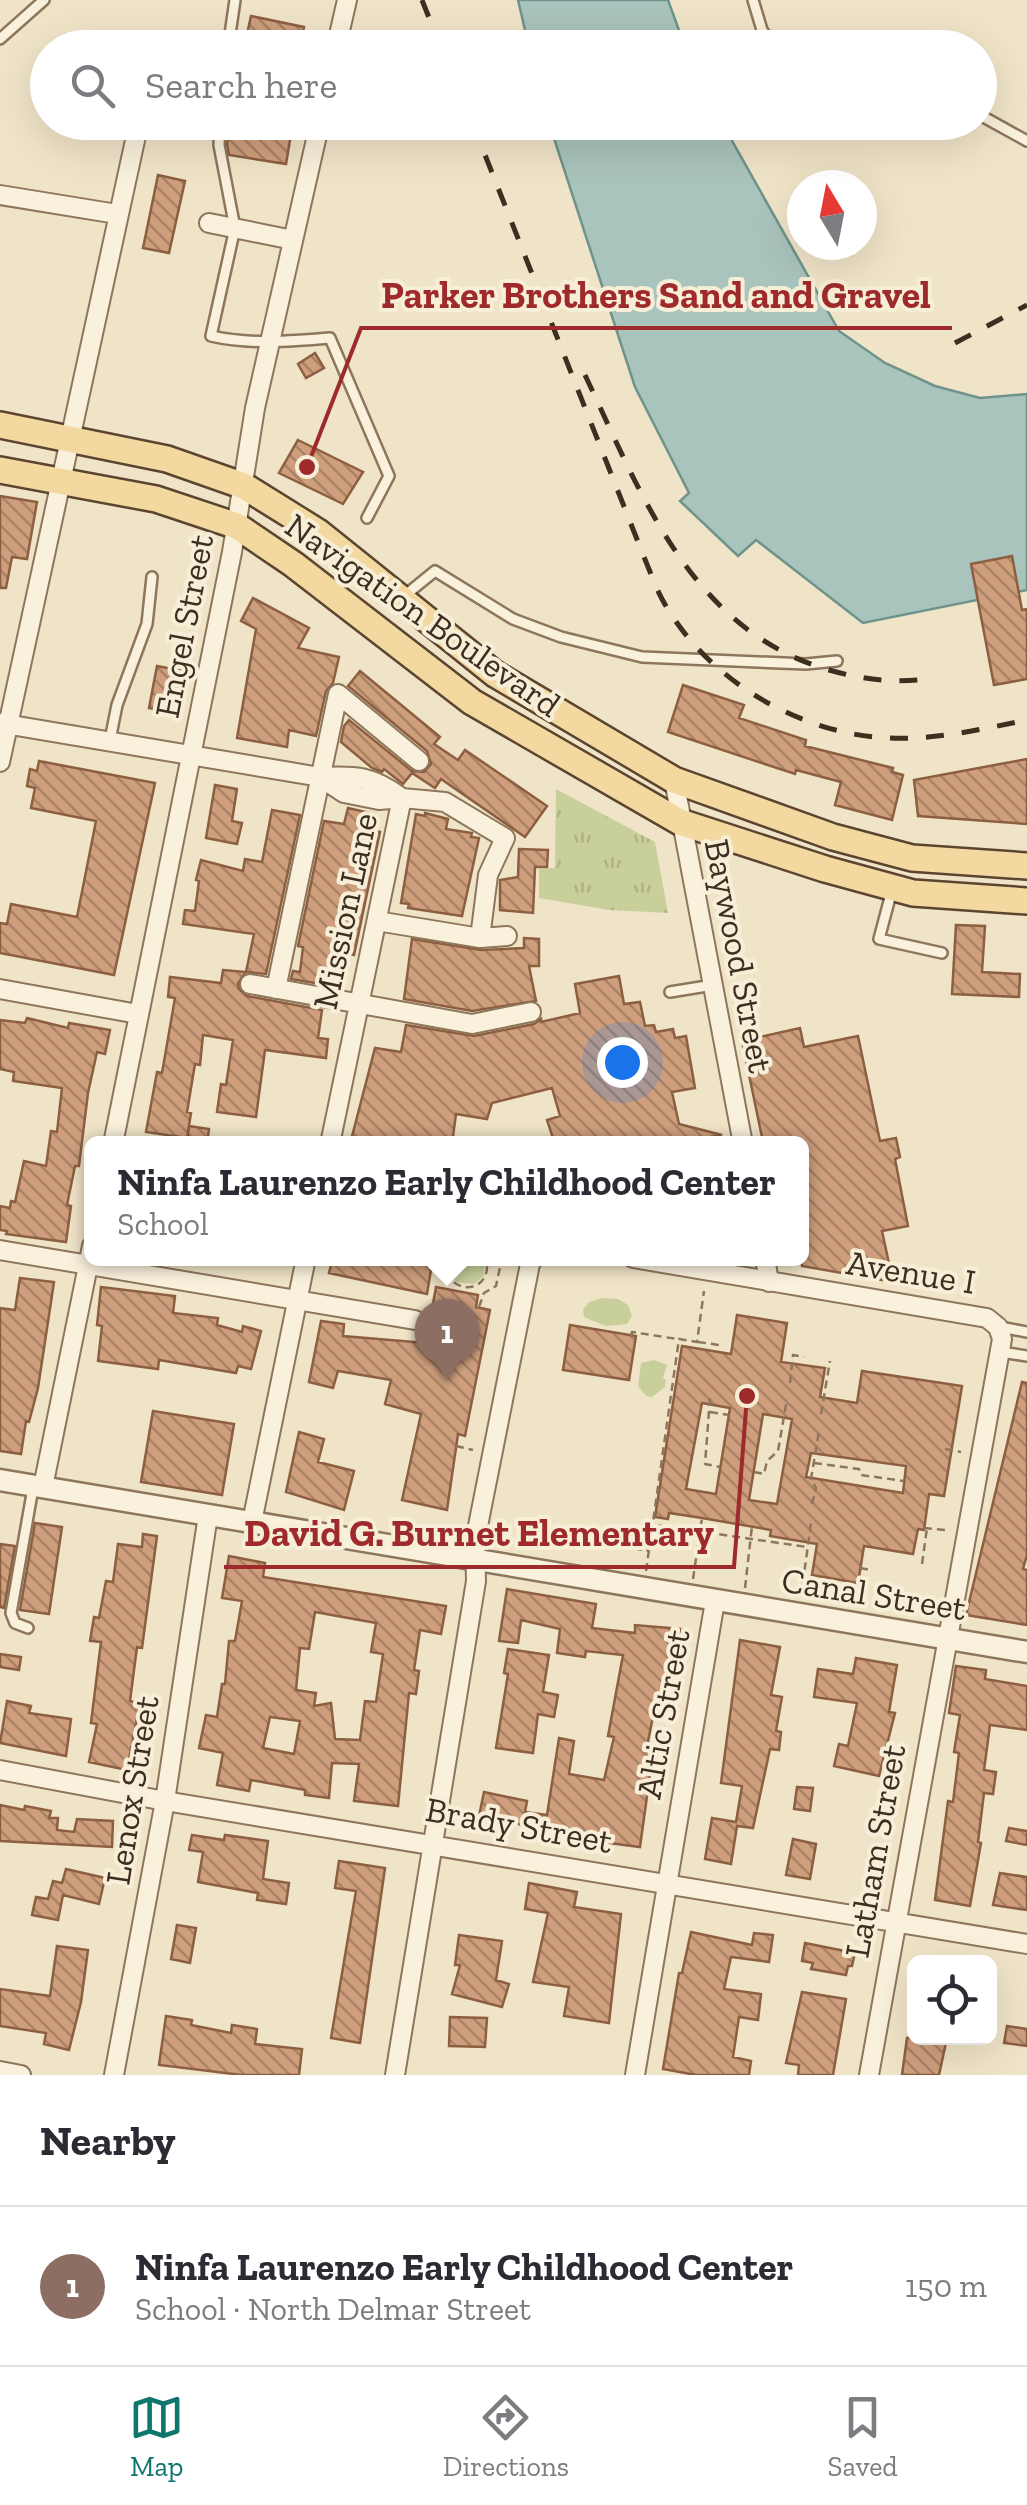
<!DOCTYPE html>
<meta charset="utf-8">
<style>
body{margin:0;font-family:"Zilla Slab",serif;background:#f2f2f3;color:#2b2b33}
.controls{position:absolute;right:30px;bottom:30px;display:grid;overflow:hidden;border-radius:15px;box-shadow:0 10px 40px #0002}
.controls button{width:90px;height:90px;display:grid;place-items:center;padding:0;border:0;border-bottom:2px solid #e1e1e2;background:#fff;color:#2b2b33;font:50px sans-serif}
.compass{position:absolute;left:787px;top:170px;width:90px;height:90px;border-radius:50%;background:#fff;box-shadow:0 10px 40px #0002;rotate:350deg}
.you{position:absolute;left:622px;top:1062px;width:35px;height:35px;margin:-25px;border:8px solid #fff;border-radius:50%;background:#1a73e8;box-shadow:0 0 0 15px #1a73e833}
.badge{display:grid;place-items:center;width:65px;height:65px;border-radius:50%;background:#0f766e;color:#fff;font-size:32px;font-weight:700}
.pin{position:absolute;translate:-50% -82px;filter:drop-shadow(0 2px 5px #0008)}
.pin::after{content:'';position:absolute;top:52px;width:35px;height:30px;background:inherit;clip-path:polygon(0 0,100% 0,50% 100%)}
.popup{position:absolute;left:84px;top:1136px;width:725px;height:130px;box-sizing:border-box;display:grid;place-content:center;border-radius:15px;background:#fff;filter:drop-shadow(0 2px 8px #0005);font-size:32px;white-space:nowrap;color:#7c7c81}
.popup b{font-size:38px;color:#2b2b33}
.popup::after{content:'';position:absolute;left:50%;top:100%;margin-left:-20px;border:20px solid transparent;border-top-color:#fff}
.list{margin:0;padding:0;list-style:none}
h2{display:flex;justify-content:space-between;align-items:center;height:130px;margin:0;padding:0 40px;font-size:42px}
h2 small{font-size:32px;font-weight:400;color:#7c7c81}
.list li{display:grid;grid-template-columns:65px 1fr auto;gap:30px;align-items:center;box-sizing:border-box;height:160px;padding:0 40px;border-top:2px solid #e1e1e2}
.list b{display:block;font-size:38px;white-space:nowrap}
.list p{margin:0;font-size:32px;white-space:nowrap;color:#7c7c81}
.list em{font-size:32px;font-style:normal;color:#7c7c81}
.icon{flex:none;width:55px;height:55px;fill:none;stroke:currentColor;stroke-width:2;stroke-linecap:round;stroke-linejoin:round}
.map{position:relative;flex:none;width:1027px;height:2075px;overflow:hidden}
.search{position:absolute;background:#fff;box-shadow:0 10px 40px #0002;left:30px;right:30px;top:30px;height:110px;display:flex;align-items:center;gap:25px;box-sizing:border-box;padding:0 35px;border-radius:55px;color:#7c7c81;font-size:38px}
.sheet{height:290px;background:#fff}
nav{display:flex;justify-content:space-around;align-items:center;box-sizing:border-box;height:140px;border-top:2px solid #e1e1e2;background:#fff;font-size:28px;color:#7c7c81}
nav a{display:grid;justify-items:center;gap:5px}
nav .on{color:#0f766e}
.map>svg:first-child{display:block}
</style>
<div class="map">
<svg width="1027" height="2075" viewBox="0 0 1027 2075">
<defs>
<pattern id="grass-tufts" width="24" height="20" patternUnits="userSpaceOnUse" patternTransform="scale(2.5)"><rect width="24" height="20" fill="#c9cf9b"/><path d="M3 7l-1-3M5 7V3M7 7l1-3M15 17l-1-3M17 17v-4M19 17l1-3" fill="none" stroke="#aeb285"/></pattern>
<pattern id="building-back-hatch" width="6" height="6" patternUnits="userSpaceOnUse" patternTransform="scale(2.5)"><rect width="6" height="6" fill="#cf9f7d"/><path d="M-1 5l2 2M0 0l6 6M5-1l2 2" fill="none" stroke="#a98266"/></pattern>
</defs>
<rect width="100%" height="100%" fill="#f0e4c8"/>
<path fill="url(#grass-tufts)" d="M556,789L655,842L668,913L609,910L539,898V869L555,868Z"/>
<path fill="#c9cf9b" d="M450,1259H484V1276L474,1284L456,1282L449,1273Z
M602,1298L618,1299L628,1305L632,1316L627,1324L606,1326L584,1317L583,1310L589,1302Z
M654,1360L667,1365L663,1378L666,1380L665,1387L652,1397L646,1396L638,1386L641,1363Z"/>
<path fill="#a9c4bc" stroke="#6f938a" stroke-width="2.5" d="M518,0H668L685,47H529Z
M549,123H722L839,331L885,363L935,386L980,398L1027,394V590L863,623L756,540L738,556L680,501L689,493L635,387Z"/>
<path fill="url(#building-back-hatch)" stroke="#8d5f41" stroke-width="2.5" fill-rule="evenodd" d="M251,16L304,27L300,48H244Z
M231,122H293L286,164L229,155L227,144Z
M158,175L185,181L169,253L143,248Z
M315,353L324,368L306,378L298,364Z
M298,440L363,472L343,504L279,473Z
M0,496L37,502L27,559L12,557L6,588H0Z
M1012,556L1022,610L1027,609V679L994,685L971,564Z
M253,598L309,628L298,648L339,657L333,683L326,691L316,736L289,730L287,747L237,738L256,629L241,621Z
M157,666L183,671L175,713L149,708Z
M360,671L440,737L434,744L458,760L465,750L547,806L525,837L441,779L435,788L412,773L403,784L384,769L382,772L372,768L341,742L344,726L349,720L412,771L424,772L431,764L427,751L348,686Z
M683,685L744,705L739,718L806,740L805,746L893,768L892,772L903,775L892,820L835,805L841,782L796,770L795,774L668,732Z
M1027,759V824L918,816L914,780Z
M39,761L155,783L114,975L0,953V923L7,924L11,904L77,917L96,821L31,808L35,788L27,786L30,769L37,771Z
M215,785L237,789L232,821L242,823L237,844L206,838Z
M348,808L374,814L371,830L380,832L354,955L335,951L332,974L322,973L321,984L291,979L293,971L300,972L303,947L298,946L324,821L344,824Z
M272,810L300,815L266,974L246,972L254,934L183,924L185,910L195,911L199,881L196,880L201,860L243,871L245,859L262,862Z
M425,813L448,819L446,829L472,833L471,837L479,838L462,916L408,908L409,904L401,903L416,814L425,816Z
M519,849L548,850L547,867H535L533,913L500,910V880L518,877Z
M956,925L985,926L982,972L1020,974L1019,997L952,994Z
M524,938L539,939V966H529L536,1001L472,1011L404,999L412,939L481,950L524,948Z
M223,970L246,972L238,983L239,989L247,996L322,1010L318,1038L328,1039L326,1058L265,1050L256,1117L217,1112L221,1084L226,1085L233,1040L203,1035L200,1065L195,1064L187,1112L191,1113L187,1138L146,1132L157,1072L162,1073L175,998L168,997L170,977L221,983Z
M619,976L624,1004L640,1002L645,1026L654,1025L656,1032L673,1029L675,1038L686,1036L695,1088L672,1092L679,1124L722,1135L710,1137L719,1144H698L692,1140L670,1144H561L553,1138L547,1120L560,1116L552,1088L492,1103L487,1119L456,1114L452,1144H350L375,1048L401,1052L406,1025L474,1036L534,1024L541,1019V1022L580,1013L575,984Z
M27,1018L68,1028L69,1023L110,1030L105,1054L97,1052L88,1093L79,1166H75L67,1205L71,1206L66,1242L6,1234L7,1231L0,1230V1206L10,1208L11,1201L15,1202L24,1161L46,1166L51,1131L57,1132L62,1088L13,1081L14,1072L0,1069V1020L25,1023Z
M800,1028L804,1047L858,1036L880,1141L896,1138L900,1157L895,1159L908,1226L882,1231L893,1282L802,1266V1144L763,1142L742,1041Z
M189,1126L209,1129L207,1144H187Z
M333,1258H433L427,1294L329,1273Z
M20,1278L54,1282L38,1388L29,1422L26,1421L21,1454L0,1451V1308L15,1310Z
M101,1287L175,1296L173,1313L218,1318L217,1325L242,1332L243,1326L261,1331L251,1369L238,1366L236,1373L159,1360L158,1369L98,1361L102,1326L97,1325Z
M436,1287L478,1295L476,1307L490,1310L465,1436L458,1434L447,1510L402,1500L421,1414L385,1404L391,1380L338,1371L333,1388L309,1382L321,1321L344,1324L343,1336L426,1343Z
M737,1315L787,1323L781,1362L825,1368L820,1397L857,1403L862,1371L962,1386L944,1496L929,1494L924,1530L918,1529L913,1554L864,1546L858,1583L812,1575L817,1544L770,1536L771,1530L702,1518L669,1513L668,1519L655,1517L682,1346L731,1354ZM702,1403L730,1408L716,1494L686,1489ZM763,1414L792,1419L777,1504L749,1500ZM811,1453L906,1466L903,1493L806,1477Z
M570,1325L636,1336L629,1380L563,1370Z
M1022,1382L1027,1383V1555L1023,1569L1027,1570V1625L966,1615Z
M153,1411L234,1424L222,1495L141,1482Z
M299,1432L324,1439L318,1462L354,1471L344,1510L286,1492Z
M35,1523L62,1527L49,1614L20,1610Z
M143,1534L157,1536L142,1648L137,1647L130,1701L140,1703L127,1770L89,1762L97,1724L91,1723L101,1642L90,1641L94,1617L99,1618L106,1581L113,1582L118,1544L142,1547Z
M0,1544L15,1546L4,1608L0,1607Z
M229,1556L265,1563L263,1577L446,1606L441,1634L420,1630L414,1670L419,1671L416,1694L409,1693L398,1806L354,1801L359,1764L332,1763L329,1798L305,1795V1790L251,1780L249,1791L217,1785L223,1753L199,1748L206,1715L217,1717L222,1684H225L229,1641H235L242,1601L222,1598ZM315,1612L376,1623L371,1652L383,1654L376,1702L365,1701L360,1740L335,1739L331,1703L314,1706L316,1693L296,1690L300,1648L309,1649ZM270,1717L300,1721L294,1754L263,1748Z
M507,1589L596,1604L592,1628L635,1633V1625L680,1629L677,1660H672L663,1708L655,1706L646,1752L653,1753L640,1847L578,1839V1836L479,1816L484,1792L527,1801L525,1812L547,1815L559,1738L574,1741L569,1774L604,1780L614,1737L608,1736L623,1655L586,1651L585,1657L557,1653L560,1629L521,1620L518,1643L499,1641Z
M740,1640L780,1647L771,1695L782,1697L776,1731L781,1732L779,1750L770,1749L753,1828L737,1826L731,1864L705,1859L712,1818L736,1822L742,1786L721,1783Z
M508,1649L549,1655L543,1692L558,1695L554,1717L538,1714L533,1753L496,1748L508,1674L504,1673Z
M0,1654L21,1657L19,1670L0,1667Z
M856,1658L897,1665L889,1712L895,1713L879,1776L834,1766L839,1744L848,1746L857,1703L814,1697L818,1669L853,1674Z
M956,1666L986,1670L985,1679L1027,1686V1730L990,1725L984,1770L996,1772L993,1794L984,1793L978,1842L981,1843L970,1906L935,1900L948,1801L953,1802L959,1753L954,1752L960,1715L949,1713Z
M7,1701L31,1706L29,1713L71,1719L66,1756L0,1743Z
M797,1787L813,1788L810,1811L794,1809Z
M0,1805L24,1810L25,1806L51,1811L49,1818H58L57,1830L74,1832L77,1819L113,1821L112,1847L0,1841Z
M1009,1828L1027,1831V1845L1006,1841Z
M192,1835L224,1840L225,1835L268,1841L263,1879L289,1883L286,1904L257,1900L258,1893L198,1882L203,1852L189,1850Z
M793,1839L816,1844L810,1879L786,1875Z
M339,1861L385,1868L360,2043L331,2038L356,1891L335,1888Z
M66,1869L105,1878L99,1904L63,1895L58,1920L32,1915L36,1897L48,1899L53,1881L62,1883Z
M1000,1873L1027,1877V1910L993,1905Z
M529,1883L577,1892L574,1907L621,1914L609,2023L564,2016L569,1987L533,1982L548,1913L525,1909Z
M177,1925L196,1928L190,1963L171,1959Z
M691,1932L752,1945L754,1933L773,1935L769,1962L731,1957L724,1989L761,1994L758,2020L739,2017L733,2057L751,2061L749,2075H696L663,2069L679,1973H682Z
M459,1935L502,1941L496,1980L509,1984L502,2007L452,1994L460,1965H455Z
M805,1943L855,1953L852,1966H848L846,1975L811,1969L813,1963L802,1961Z
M57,1946L88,1950L81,2002L69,2050L44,2044L46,2033L0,2026V1989L50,1996Z
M802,1992L846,1999L833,2075H798L799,2065L786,2063Z
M166,2016L192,2020L191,2025L231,2033L232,2025L257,2029L255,2044L302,2049L299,2075H242L159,2065Z
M450,2017L487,2018L485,2047L449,2046Z
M1007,2026L1027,2029V2046L1004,2043Z
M907,2038H947L939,2075H902Z"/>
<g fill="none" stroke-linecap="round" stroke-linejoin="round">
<defs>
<path id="service" d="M753,0L762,30L774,48
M0,39L44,0
M228,48L235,0
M980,115L1027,141
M220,122L219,145L235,228L211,336C251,345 290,341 330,338L389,476L367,518
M403,597L435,571L513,619L561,637L642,657L806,664L837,661
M110,740L117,705L147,624L152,577
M892,890L879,939L942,953
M670,992L713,985
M1000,1327L1027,1332
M1001,1352L1027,1356
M28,1628L15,1623L11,1613L33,1488"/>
<path id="minor" d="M336,48L347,0
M0,195L117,214
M209,223L293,240
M0,723L320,777C356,775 373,776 402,798
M0,762L139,122
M320,777L344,793L379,800L402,798L445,802L505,838L488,875L480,938
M674,780L743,1144
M377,921L480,938L507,936
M250,984L472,1024L531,1012
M0,989L138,1014
M276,989L338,694L419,761
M113,1144L232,552L255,408L320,122
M330,1144L402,798
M0,1250L415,1320
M633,1258L987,1318L998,1327L1002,1339L869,2075
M765,1258L769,1282
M43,1487L92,1246
M252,1522L306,1258
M0,1770L165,1801L1027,1944
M0,2071L21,2075
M114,2075L165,1801L208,1515
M395,2075L476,1581L475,1541L530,1264L534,1258
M635,2075L715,1601"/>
<path id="tertiary" d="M0,1480L1027,1652"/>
<path id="primary" d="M0,425L167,459L244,486L318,532L495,674L674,780L833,837L912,858L1027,866
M0,470L156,499L237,526L293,564L472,702L680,822L825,869L913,893L1027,901"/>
</defs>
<use href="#service" stroke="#8d765c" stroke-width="14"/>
<use href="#minor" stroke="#8d765c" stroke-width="22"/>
<use href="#tertiary" stroke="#8d765c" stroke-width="25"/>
<use href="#primary" stroke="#5b4430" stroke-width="30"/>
<path stroke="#8d765c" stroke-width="2.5" stroke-dasharray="8 5" stroke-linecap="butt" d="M448,1258C440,1297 495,1297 486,1258
M479,1307L484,1293L496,1286L502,1258
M631,1336L632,1332L677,1339
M698,1342L719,1345
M790,1383L793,1355L804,1357
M710,1398L705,1464L720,1467
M710,1412L729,1415
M821,1414L830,1361
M456,1446L473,1450
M945,1449L961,1452
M814,1463L859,1469L861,1475L904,1481
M754,1472L764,1474L767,1461L778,1451L787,1399
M812,1504L816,1488L811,1479L819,1431
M655,1525L807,1547
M924,1528L945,1530
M621,1546L649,1551
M922,1564L927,1528
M860,1568L870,1570
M646,1571L679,1339L697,1342L704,1291
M693,1579L702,1518
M745,1588L752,1526
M801,1596L811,1523"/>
<use href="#service" stroke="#faf1dc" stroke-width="9"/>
<use href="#minor" stroke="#faf1dc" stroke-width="18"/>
<use href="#tertiary" stroke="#faf1dc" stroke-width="20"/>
<use href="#primary" stroke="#f3d9a0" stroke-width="25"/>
<path stroke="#3d2e20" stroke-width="5" stroke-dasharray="18 18" stroke-linecap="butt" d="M422,0L441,48
M472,122L644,557C650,571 655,586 662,599C705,679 800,735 890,738C936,740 982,729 1027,720
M955,343L1027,305
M585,375C641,493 690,630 829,670C865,680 897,684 934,678"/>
</g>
<g text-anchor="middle" stroke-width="8" stroke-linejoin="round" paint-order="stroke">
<g font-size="35" fill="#3d2e20" stroke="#f7eed8">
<text transform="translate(423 615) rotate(35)" y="12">Navigation Boulevard</text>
<text transform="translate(184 626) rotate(-79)" y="12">Engel Street</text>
<text transform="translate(345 911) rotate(-78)" y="12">Mission Lane</text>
<text transform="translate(739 956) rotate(79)" y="12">Baywood Street</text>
<text transform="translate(911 1272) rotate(9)" y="12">Avenue I</text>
<text transform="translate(874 1594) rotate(9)" y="12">Canal Street</text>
<text transform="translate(663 1714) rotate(-80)" y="12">Altic Street</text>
<text transform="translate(132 1790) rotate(-81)" y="12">Lenox Street</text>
<text transform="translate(519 1825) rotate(10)" y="12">Brady Street</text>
<text transform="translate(875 1851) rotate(-80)" y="12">Latham Street</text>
</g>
</g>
<path fill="none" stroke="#9e2a2b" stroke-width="4" d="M307 467L361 328H952M747 1396L734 1567H224"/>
<g fill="#9e2a2b" stroke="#f7eed8" stroke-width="4">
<circle cx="307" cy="467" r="10"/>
<circle cx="747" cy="1396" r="10"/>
</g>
<g font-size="38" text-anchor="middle" font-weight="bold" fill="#9e2a2b" stroke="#f7eed8" stroke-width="8" stroke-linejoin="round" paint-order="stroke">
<text x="656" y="308">Parker Brothers Sand and Gravel</text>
<text x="479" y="1546">David G. Burnet Elementary</text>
</g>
</svg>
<div class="controls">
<button><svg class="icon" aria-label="locate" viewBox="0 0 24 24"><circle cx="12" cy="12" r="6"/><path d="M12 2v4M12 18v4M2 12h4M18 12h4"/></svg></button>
</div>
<svg class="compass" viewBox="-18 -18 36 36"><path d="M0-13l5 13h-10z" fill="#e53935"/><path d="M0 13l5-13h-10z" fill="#7c7c81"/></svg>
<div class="you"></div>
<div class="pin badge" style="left:447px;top:1381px;background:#8d6e63">1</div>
<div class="popup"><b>Ninfa Laurenzo Early Childhood Center</b>School</div>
<div class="search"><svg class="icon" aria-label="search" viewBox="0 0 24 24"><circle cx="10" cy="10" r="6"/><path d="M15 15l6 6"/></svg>Search here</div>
</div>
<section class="sheet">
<h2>Nearby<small></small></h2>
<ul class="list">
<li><span class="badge" style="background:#8d6e63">1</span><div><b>Ninfa Laurenzo Early Childhood Center</b><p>School · North Delmar Street</p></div><em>150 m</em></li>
</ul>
</section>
<nav>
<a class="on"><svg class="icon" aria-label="map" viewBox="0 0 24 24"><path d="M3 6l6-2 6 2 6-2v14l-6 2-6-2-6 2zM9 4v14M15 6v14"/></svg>Map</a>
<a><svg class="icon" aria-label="directions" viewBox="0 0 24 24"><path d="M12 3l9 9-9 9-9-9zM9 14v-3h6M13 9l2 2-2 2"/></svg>Directions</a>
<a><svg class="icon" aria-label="saved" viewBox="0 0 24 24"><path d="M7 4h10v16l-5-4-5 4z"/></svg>Saved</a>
</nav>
